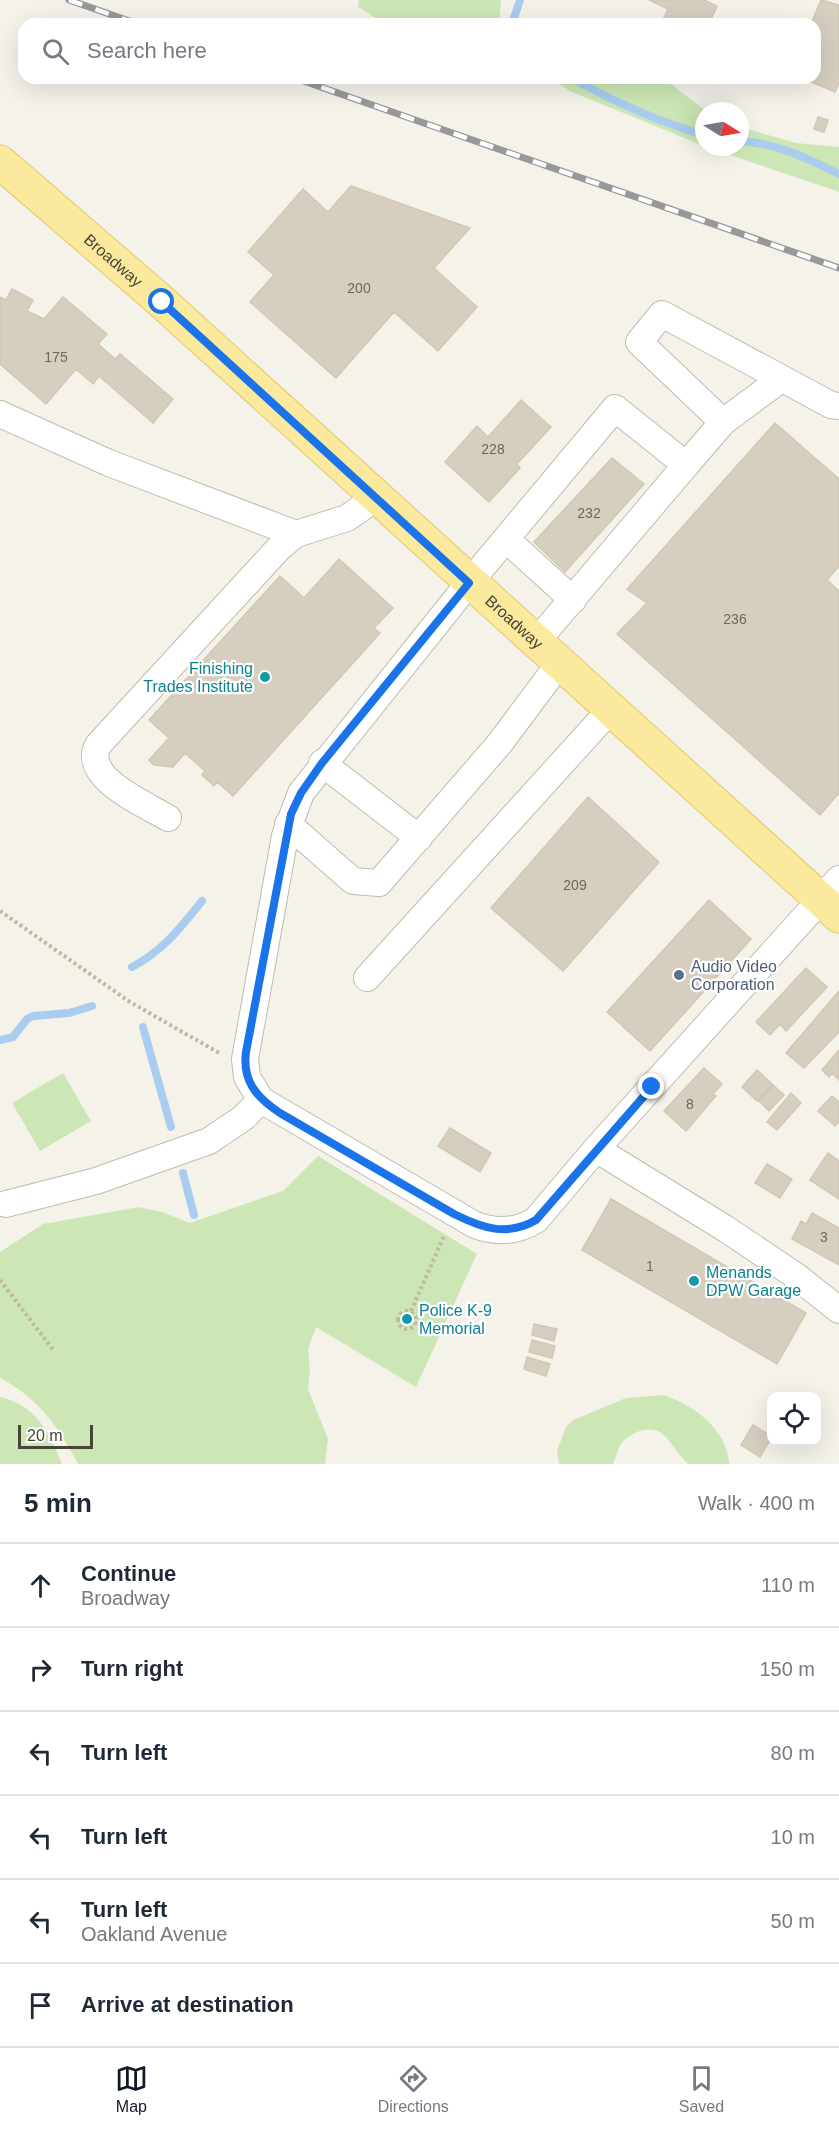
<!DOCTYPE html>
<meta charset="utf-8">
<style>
body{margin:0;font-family:Helvetica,sans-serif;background:#f6f6f7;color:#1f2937}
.controls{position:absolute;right:18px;bottom:18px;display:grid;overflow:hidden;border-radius:12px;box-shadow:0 6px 24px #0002}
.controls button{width:54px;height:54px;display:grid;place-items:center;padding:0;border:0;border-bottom:2px solid #e0e1e3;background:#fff;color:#1f2937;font:30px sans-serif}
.compass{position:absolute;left:695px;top:102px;width:54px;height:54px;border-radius:50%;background:#fff;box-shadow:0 6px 24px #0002;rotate:101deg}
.scale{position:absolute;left:18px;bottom:15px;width:75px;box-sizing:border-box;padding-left:6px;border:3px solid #484438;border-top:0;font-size:16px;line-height:21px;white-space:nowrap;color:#484438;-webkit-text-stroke:4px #fff;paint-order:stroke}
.stop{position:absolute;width:18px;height:18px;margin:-14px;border:4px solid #1a73e8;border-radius:50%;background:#fff}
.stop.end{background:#1a73e8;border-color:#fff;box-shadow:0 2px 6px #0008}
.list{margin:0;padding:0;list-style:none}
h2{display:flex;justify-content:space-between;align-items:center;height:78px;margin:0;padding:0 24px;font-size:26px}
h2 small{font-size:20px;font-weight:400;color:#747a83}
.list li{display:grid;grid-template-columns:39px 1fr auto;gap:18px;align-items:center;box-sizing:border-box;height:84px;padding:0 24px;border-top:2px solid #e0e1e3}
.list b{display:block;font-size:22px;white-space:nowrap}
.list p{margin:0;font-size:20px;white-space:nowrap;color:#747a83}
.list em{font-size:20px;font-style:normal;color:#747a83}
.icon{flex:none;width:33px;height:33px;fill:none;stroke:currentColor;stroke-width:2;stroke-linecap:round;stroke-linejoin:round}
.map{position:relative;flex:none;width:839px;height:1464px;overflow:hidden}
.search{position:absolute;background:#fff;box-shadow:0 6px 24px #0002;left:18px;right:18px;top:18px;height:66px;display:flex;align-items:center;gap:15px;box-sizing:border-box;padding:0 21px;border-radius:18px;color:#747a83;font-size:22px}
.sheet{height:582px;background:#fff}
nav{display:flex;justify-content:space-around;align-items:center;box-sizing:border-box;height:84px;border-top:2px solid #e0e1e3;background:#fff;font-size:16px;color:#747a83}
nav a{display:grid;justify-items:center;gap:3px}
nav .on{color:#111827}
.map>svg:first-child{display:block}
</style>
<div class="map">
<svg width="839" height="1464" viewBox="0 0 839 1464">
<rect width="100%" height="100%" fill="#f5f2ea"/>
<path fill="#cce7b5" d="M359,0H501L499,24H385L358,7Z
M550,78H663L706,111L704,146L570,91Z
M740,127L796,143L839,147V192L707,147H740Z
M63,1073L91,1121L40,1151L12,1103Z
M318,1156L477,1254L416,1387L316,1327L308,1349L310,1370L308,1389L328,1439L325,1464H78C58,1426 38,1398 0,1378V1252L43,1224L139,1207L162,1212L190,1223L283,1191Z
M663,1395C692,1404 728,1429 729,1464H688C680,1456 670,1441 664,1435C652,1424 633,1431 622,1442C618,1447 616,1458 613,1464H559L557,1451L566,1427L573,1420L626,1398Z
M0,1397C36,1405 50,1433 62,1464H0Z"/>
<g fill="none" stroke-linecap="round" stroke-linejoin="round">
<path stroke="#a9ccef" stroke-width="8" d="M512,24L520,0
M572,78C614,102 657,121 704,135
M740,141C776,143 807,158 839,174
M132,967C163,951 181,927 202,901
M143,1027L171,1127
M0,1040L13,1037L27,1019L33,1016L69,1013L92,1006
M183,1173L194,1215"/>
</g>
<path fill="#d6cfc0" stroke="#d1c8b3" stroke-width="1.5" d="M649,0H704L717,6L709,24H666L662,22L668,9Z
M821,0L839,5V83L835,92L802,78H815V24H811Z
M818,117L828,120L824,132L814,129Z
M351,186L470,228L434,268L477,307L438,351L394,312L336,378L250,302L274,275L248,252L303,189L328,212Z
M12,289L33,300L27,311L44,319L63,297L107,334L98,344L115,359L120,354L173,399L153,423L99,376L93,384L76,369L46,404L0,364V297L6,300Z
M521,400L551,427L517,464L520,468L489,502L445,462L477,426L488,437Z
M775,423L839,479V566L827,580L839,591V793L820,815L617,634L647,603L627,589Z
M612,458L644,484L565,572L534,542Z
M339,559L393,608L374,628L380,633L233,796L217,782L214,786L202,775L205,771L185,753L173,767L154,765L149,760L169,738L149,720L280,576L304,598Z
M588,797L659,862L563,971L491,908Z
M709,900L751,939L650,1051L607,1012Z
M806,968L827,987L786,1031L780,1024L770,1035L756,1022Z
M839,991V1032L804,1068L786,1053Z
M839,1050V1080L832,1073L829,1077L822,1070Z
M704,1068L722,1084L713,1094L716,1096L686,1131L664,1111Z
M757,1070L772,1084L757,1101L742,1087Z
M773,1085L784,1095L769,1111L759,1101Z
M791,1093L801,1103L777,1130L767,1122Z
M832,1096L839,1102V1122L835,1126L818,1111Z
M450,1128L491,1153L480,1172L438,1146Z
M828,1153L839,1161V1199L810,1180Z
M767,1164L792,1179L780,1198L755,1183Z
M611,1199L806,1313L777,1364L582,1250Z
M812,1213L839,1228V1265L792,1239L801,1221L806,1224Z
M534,1324L557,1329L554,1341L532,1335Z
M532,1340L555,1346L552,1358L529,1352Z
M527,1357L550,1364L546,1376L524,1369Z
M753,1425L772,1437L760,1457L741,1445Z"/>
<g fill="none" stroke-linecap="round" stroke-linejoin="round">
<defs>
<path id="minor" d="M0,414L109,463L296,534
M723,422L781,379
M686,465L723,422L639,342L662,314L831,405L839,406
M506,539L573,600
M536,642L686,465L615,408L469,583L301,793L285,836L245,1059L247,1077L261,1100L475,1225C497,1233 517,1232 536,1220L596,1149L839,879
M322,763L419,838
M168,818C145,804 81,778 98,745L279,548L296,534L347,518L377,497
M288,824L353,881L379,883L500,743L559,664
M367,978L611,709
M596,1149L726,1229L796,1276L839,1310
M6,1204L96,1181L209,1141L243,1118L261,1100"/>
<g id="major">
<path id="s1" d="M0,162L162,302L839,916"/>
</g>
</defs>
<use href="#minor" stroke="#c0bbad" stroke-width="28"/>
<use href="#major" stroke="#e1c86c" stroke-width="35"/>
<path stroke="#c1b89e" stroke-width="4" stroke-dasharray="3 3" stroke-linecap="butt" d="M0,911L130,1002L221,1054
M0,1280L54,1351
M398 1320a9 9 0 1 1 18 0a9 9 0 1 1-18 0Z
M411,1311L445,1234"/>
<use href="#minor" stroke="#fff" stroke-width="26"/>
<use href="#major" stroke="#fbe99d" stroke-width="33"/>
<defs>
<path id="rail" d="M69,0L138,24
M295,78L839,268"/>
</defs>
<use href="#rail" stroke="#989898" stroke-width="7"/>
<use href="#rail" stroke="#fff" stroke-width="4.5" stroke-dasharray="14" stroke-linecap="butt"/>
</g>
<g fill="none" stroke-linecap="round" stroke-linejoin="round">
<path stroke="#1a73e8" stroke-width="8" d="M162,302L469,583L322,763L301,793L291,814L246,1052C242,1081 257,1098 280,1113L454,1214C482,1228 507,1237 536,1220L652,1087"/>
</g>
<g fill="#0f9aa8" stroke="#fff" stroke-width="2">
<circle cx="265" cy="677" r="6"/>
<circle cx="694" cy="1281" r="6"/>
<circle cx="407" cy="1319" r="6"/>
</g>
<circle fill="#5c6f8a" stroke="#fff" stroke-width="2" cx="679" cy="975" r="6"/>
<g text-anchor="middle" stroke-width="4.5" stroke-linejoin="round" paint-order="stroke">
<g font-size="14" fill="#6c675a">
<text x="359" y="293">200</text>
<text x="56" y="362">175</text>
<text x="493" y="454">228</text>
<text x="589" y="518">232</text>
<text x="735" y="624">236</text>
<text x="575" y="890">209</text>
<text x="690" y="1109">8</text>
<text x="824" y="1242">3</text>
<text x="650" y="1271">1</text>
</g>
<g font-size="16" fill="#484438" stroke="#fff">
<text dy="6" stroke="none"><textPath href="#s1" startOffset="150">Broadway</textPath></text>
<text dy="6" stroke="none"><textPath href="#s1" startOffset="690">Broadway</textPath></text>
</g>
<g font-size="16" fill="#0d838f" stroke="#fff" text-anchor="start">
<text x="253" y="674" text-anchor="end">Finishing<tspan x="253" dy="18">Trades Institute</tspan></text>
<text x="706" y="1278">Menands<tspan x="706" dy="18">DPW Garage</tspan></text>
<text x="419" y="1316">Police K-9<tspan x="419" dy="18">Memorial</tspan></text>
</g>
<g font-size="16" fill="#4e5e75" stroke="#fff" text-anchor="start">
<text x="691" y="972">Audio Video<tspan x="691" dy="18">Corporation</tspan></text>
</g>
</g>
</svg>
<div class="controls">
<button><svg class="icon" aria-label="locate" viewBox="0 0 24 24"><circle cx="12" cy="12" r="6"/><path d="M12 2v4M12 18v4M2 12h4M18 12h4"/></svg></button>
</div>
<svg class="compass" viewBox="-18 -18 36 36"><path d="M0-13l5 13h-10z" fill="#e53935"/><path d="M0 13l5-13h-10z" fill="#747a83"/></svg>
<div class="scale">20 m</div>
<div class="stop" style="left:162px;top:302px"></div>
<div class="stop end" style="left:652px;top:1087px"></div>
<div class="search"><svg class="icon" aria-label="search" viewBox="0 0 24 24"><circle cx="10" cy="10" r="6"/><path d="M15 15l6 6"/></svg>Search here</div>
</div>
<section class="sheet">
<h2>5 min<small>Walk · 400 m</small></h2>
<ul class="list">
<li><svg class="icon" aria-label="ahead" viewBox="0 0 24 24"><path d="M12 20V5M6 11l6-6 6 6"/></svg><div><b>Continue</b><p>Broadway</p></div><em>110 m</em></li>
<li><svg class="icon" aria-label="right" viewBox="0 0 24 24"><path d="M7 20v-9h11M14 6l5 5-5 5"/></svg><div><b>Turn right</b></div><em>150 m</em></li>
<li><svg class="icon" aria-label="left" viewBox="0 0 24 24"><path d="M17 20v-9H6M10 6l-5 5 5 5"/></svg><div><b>Turn left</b></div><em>80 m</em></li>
<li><svg class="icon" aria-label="left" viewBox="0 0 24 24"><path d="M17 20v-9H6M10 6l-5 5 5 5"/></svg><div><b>Turn left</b></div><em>10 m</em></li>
<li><svg class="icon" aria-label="left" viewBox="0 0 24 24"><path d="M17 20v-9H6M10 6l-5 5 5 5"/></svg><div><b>Turn left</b><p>Oakland Avenue</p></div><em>50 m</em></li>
<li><svg class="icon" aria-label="arrive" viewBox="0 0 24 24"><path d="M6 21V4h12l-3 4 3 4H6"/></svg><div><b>Arrive at destination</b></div></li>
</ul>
</section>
<nav>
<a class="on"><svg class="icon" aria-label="map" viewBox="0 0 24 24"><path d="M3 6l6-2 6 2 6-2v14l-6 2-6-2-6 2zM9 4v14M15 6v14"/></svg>Map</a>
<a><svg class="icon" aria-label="directions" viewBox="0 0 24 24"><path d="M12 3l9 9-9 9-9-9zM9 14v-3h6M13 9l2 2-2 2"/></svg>Directions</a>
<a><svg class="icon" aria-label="saved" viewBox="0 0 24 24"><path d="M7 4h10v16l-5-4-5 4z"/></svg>Saved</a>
</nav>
